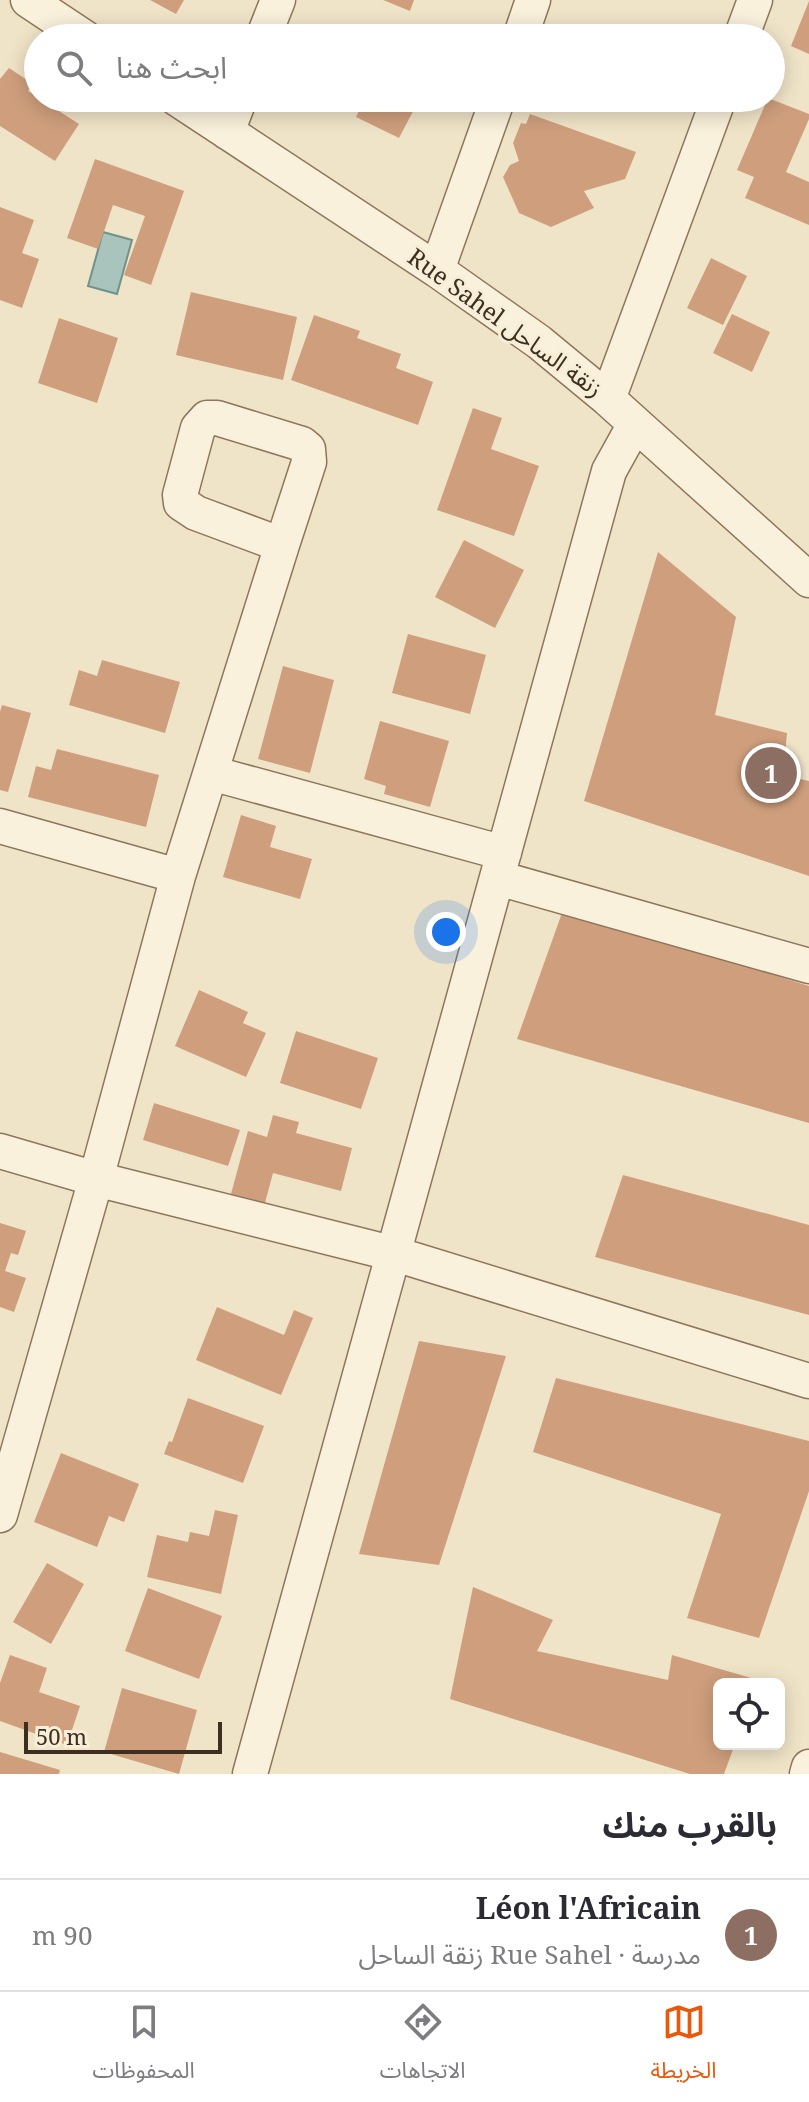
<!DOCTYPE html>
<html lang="ar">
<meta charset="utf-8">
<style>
body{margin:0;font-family:"Noto Serif","Noto Sans Arabic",serif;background:#f7f7f7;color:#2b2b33;direction:rtl}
.controls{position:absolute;right:24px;bottom:24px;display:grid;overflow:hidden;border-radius:12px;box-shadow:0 4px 20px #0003}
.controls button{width:72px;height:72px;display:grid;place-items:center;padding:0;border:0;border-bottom:2px solid #e1e1e2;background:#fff;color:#2b2b33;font:40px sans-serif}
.scale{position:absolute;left:24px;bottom:20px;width:198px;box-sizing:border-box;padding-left:8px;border:4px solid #3d2e20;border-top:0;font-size:22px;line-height:28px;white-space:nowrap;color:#3d2e20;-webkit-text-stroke:6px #f7eed8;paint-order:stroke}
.you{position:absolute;left:446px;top:932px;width:28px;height:28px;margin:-20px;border:6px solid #fff;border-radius:50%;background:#1a73e8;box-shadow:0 0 0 12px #1a73e833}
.badge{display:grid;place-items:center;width:52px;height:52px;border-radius:50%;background:#ea580c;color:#fff;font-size:26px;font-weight:700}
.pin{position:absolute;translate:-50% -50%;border:4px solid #fff;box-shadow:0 2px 8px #0006}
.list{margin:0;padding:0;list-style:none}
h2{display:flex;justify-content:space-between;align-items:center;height:104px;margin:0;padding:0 32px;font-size:34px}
h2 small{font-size:26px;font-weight:400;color:#7c7c81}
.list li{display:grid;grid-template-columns:52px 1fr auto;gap:24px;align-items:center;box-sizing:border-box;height:112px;padding:0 32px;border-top:2px solid #e1e1e2}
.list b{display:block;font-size:30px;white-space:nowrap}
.list p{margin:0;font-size:26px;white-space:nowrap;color:#7c7c81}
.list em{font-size:26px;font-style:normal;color:#7c7c81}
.icon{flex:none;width:44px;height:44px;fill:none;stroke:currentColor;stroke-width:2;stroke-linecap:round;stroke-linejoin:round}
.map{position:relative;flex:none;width:809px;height:1774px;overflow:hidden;direction:ltr}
.search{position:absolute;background:#fff;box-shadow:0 4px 20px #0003;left:24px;right:24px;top:24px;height:88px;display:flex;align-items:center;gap:20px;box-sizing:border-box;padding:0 28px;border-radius:44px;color:#7c7c81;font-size:30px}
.sheet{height:216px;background:#fff}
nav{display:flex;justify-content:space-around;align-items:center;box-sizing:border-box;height:112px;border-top:2px solid #e1e1e2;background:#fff;font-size:22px;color:#7c7c81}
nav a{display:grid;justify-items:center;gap:4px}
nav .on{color:#ea580c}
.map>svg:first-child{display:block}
</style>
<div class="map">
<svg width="809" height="1774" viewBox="0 0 809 1774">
<rect width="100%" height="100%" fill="#f0e4c8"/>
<path fill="#a9c4bc" stroke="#6f938a" stroke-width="2" d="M103,232L132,240L117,294L88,286Z"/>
<path fill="#cf9f7d" d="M150,0H184L176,14Z
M383,0H414L410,11Z
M809,1V54L791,46Z
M9,68L33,84L28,91L79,124L55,161L0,126V79Z
M365,98H420L399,138L356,117Z
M768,98L809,114V119L786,172L809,182V225L745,198L754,177L737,170Z
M530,114L636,152L625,179L584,191L594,208L551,227L519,213L503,177L510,165L519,161L513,143L521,123L526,124Z
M95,159L184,191L151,285L124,275L145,216L113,205L98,249L67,238Z
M0,207L34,220L22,253L39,259L22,308L0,300Z
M711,258L747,276L723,325L687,308Z
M191,292L297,317L283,380L176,355Z
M732,314L770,332L752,372L713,353Z
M314,315L360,331L357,338L401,354L396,368L433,382L418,425L291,380Z
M59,318L118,338L97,403L38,383Z
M473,408L502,418L491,449L539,466L514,536L437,510Z
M464,540L524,570L495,628L435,597Z
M658,552L736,617L715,715L787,733L783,775L809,781V876L584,801Z
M408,634L486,655L470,714L392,693Z
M102,660L180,682L165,733L69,705L79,670L97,676Z
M283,666L334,680L310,773L258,759Z
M2,705L31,713L8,792L0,790V712Z
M380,721L449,741L430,807L384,794L386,786L364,779Z
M57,749L159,775L146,827L28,797L36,766L51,770Z
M241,815L276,826L270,847L312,859L300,899L223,877Z
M563,910L809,986V1123L517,1039Z
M199,990L248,1012L243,1023L266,1033L246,1077L175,1046Z
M296,1031L378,1058L361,1109L280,1083Z
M154,1103L240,1130L228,1166L143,1140Z
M273,1115L299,1122L296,1133L352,1148L341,1191L273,1173L265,1203L231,1194L248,1131L267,1137Z
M623,1175L809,1225V1315L595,1257Z
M0,1223L26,1231L18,1255L11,1253L5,1271L26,1278L14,1312L0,1307Z
M217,1307L284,1335L294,1310L313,1318L281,1395L196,1360Z
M419,1341L506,1356L439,1565L359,1554Z
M556,1378L809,1441V1491L759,1638L687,1618L721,1514L533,1452Z
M188,1398L264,1426L243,1483L164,1454L169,1441L172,1442Z
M61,1453L139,1484L124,1522L109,1516L97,1547L34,1522Z
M215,1510L238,1515L221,1594L147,1577L157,1535L188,1542L190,1532L209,1536Z
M47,1563L84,1584L51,1644L13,1622Z
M473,1587L553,1620L537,1651L668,1680L672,1655L758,1680L756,1684H719V1744H735L724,1774H690L450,1699Z
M148,1588L222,1616L199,1679L125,1651Z
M10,1655L47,1668L39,1692L80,1706L67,1745L0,1721V1683Z
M122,1688L197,1710L179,1774L104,1752Z
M0,1752L60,1770L59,1774H0Z"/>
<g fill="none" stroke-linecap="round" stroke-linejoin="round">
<defs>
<path id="minor" d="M28,0L85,38
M263,38L278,0
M520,38L533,0
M741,38L755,0
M176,98L437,270L539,342L608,399L809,580
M227,132L240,98
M437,270L498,98
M608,399L719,98
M211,773L504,853
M0,826L178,876
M498,878L809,966
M0,1151L96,1179L395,1254L809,1381
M0,1515L96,1179L178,876L282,545L309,462L308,449L302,444L217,418H207L198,428L180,495L181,503L196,513L282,545
M250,1774L609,471L635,424
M807,1774L809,1767"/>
</defs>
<use href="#minor" stroke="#8d765c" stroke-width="37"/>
<use href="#minor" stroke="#faf1dc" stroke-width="34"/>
</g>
<g text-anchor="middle" stroke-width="6" stroke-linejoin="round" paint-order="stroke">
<g font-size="24" fill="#3d2e20" stroke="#f7eed8">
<text transform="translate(505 323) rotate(36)" y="8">Rue Sahel زنقة الساحل</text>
</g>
</g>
</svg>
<div class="controls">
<button><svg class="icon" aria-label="locate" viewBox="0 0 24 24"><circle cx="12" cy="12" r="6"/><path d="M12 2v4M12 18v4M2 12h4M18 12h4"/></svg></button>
</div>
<div class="scale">50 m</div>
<div class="you"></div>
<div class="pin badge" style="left:771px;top:773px;background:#8d6e63">1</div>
<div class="search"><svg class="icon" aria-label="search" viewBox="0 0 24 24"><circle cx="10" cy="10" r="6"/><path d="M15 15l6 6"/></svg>ابحث هنا</div>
</div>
<section class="sheet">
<h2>بالقرب منك<small></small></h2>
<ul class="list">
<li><span class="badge" style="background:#8d6e63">1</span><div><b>Léon l'Africain</b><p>مدرسة · Rue Sahel زنقة الساحل</p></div><em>90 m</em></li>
</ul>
</section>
<nav>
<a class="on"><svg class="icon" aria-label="map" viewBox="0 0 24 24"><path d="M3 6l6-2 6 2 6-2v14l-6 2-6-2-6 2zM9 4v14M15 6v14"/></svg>الخريطة</a>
<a><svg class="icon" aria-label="directions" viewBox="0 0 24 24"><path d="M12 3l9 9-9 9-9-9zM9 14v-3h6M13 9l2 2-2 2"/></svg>الاتجاهات</a>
<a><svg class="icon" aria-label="saved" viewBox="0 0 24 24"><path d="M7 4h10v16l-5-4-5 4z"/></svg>المحفوظات</a>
</nav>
